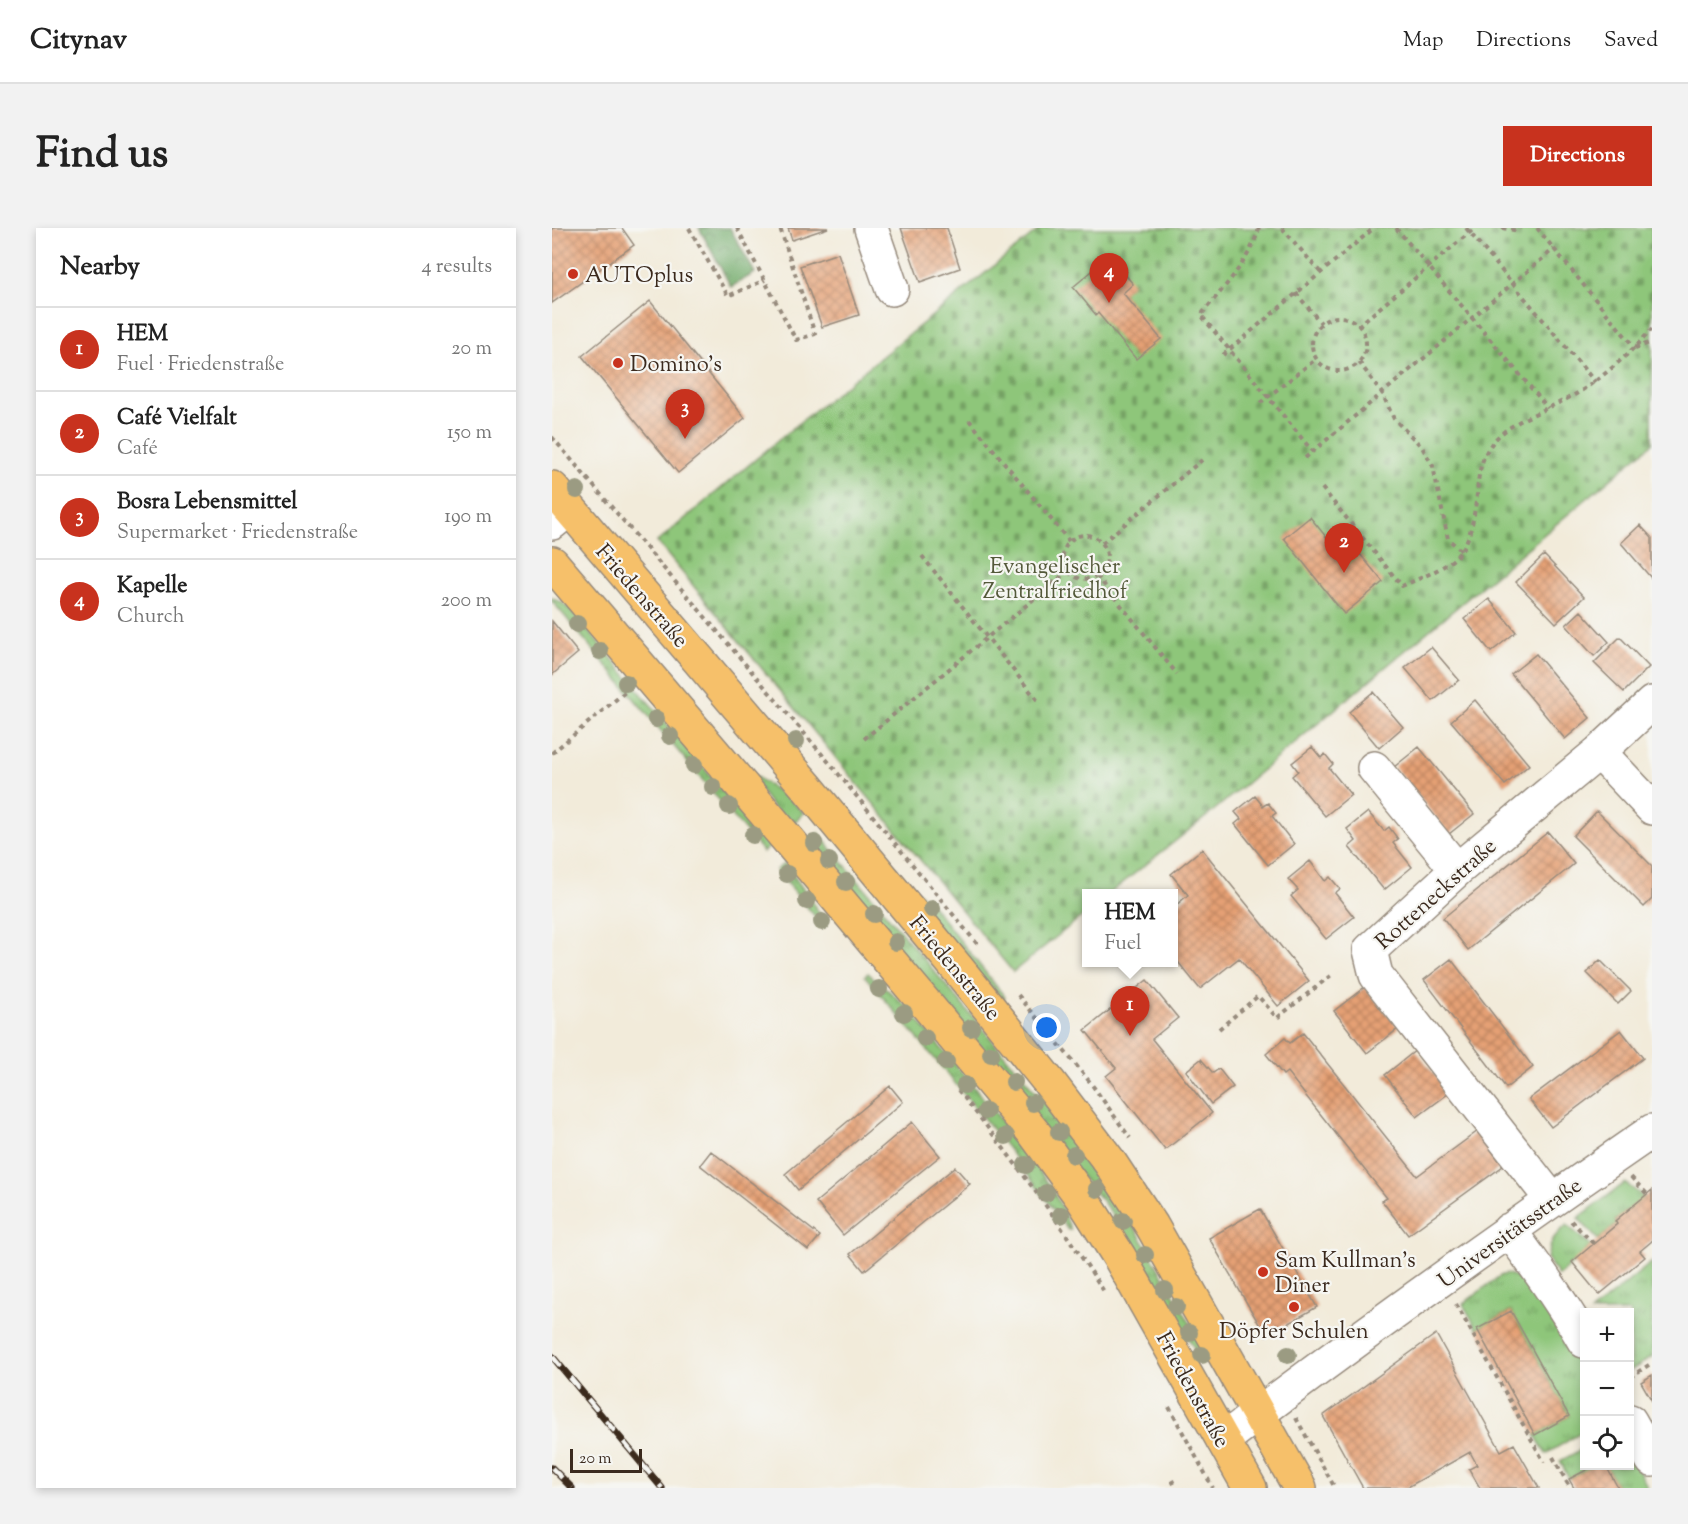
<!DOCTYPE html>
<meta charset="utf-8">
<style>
body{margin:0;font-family:"Sorts Mill Goudy",serif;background:#f2f2f2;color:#222}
.controls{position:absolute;right:18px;bottom:18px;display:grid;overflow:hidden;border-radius:0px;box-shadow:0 3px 9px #0003}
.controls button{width:54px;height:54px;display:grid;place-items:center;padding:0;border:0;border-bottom:2px solid #e0e0e0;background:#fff;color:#222;font:30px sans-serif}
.scale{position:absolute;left:18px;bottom:15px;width:72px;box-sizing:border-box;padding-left:6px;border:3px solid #3b2a1e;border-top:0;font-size:16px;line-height:21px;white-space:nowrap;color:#3b2a1e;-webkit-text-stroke:4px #f6f6f2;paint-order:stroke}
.you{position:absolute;left:495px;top:800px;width:21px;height:21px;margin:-15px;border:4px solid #fff;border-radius:50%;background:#1a73e8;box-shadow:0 0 0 9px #1a73e833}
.badge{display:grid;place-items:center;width:39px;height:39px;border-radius:50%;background:#c8321e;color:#fff;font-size:20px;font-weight:700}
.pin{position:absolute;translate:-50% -50px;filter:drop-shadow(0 2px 3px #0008)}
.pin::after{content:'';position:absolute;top:32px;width:21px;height:18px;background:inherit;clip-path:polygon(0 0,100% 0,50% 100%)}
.popup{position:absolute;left:530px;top:661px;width:96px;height:78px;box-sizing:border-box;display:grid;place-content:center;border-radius:0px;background:#fff;filter:drop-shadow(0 2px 4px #0005);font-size:20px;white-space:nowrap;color:#767676}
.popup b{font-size:22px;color:#222}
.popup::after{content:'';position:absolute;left:50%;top:100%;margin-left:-12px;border:12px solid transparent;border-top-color:#fff}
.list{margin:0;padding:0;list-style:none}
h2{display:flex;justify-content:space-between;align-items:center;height:78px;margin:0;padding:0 24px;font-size:26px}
h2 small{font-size:20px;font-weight:400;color:#767676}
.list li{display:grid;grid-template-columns:39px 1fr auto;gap:18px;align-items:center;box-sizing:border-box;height:84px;padding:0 24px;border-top:2px solid #e0e0e0}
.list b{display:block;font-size:22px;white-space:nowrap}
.list p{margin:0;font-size:20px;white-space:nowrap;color:#767676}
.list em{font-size:20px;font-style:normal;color:#767676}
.icon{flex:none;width:33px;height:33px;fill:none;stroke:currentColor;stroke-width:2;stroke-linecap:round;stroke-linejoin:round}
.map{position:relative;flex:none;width:1100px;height:1260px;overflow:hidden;border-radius:0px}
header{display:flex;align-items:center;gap:36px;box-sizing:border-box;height:84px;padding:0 30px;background:#fff;border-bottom:2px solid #e0e0e0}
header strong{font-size:28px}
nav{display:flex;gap:33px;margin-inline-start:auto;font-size:21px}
.intro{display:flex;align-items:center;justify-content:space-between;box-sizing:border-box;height:144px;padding:0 36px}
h1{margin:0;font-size:42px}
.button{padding:15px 27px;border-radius:0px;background:#c8321e;color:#fff;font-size:21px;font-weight:700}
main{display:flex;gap:36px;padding:0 36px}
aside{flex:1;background:#fff;border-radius:0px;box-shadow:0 3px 9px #0003}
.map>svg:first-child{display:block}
</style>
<header>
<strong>Citynav</strong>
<nav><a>Map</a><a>Directions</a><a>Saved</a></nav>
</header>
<div class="intro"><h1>Find us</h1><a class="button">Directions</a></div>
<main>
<aside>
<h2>Nearby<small>4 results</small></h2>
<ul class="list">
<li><span class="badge">1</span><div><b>HEM</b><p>Fuel · Friedenstraße</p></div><em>20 m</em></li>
<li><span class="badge">2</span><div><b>Café Vielfalt</b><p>Café</p></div><em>150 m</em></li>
<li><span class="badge">3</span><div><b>Bosra Lebensmittel</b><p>Supermarket · Friedenstraße</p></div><em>190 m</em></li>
<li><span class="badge">4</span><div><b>Kapelle</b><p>Church</p></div><em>200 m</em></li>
</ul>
</aside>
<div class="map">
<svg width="1100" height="1260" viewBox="0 0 1100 1260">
<defs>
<pattern id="grass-tufts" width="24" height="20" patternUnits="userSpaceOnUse" patternTransform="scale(1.5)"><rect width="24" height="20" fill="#8ec67a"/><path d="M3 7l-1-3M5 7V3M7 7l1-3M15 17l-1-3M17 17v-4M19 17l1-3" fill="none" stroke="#75a163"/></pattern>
<pattern id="forest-crowns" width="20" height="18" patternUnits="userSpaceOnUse" patternTransform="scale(1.5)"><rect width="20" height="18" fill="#72ab6a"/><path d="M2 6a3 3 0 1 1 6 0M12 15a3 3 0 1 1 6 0" fill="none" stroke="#5f8b57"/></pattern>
<pattern id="cemetery-stones" width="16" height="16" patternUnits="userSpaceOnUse" patternTransform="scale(1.5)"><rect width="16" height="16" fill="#8ec67a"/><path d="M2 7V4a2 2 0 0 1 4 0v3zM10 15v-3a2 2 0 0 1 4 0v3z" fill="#75a163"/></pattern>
<pattern id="building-cross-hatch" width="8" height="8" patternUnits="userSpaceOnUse" patternTransform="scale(1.5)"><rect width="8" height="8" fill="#e5a075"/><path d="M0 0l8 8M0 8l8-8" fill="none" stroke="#bb835f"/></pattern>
</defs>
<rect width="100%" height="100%" fill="#f6f6f2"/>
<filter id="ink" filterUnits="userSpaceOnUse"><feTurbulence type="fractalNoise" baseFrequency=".0167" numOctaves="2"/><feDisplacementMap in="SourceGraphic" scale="12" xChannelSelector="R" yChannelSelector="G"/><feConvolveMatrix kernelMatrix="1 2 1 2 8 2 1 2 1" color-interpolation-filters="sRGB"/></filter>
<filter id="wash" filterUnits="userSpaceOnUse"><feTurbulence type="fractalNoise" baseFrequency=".008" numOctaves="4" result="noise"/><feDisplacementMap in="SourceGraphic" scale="24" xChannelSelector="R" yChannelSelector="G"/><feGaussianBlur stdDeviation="1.35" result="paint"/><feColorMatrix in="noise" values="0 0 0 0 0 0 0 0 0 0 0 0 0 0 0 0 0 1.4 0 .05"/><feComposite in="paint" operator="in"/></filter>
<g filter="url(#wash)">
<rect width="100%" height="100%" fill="#f2ebda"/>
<path fill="url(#grass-tufts)" stroke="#64784c" stroke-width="1.5" d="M0,370L10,375L20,383L183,577L220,617L211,624L0,373Z
M192,541L235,569L252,585L236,600Z
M296,581L359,659L376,672L453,769L449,772L286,588Z
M266,605L503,887L585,1003L657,1128L651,1135L592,1035L552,975L251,618Z
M233,635L275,696L272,699L224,642Z
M316,745L354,778L445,887L498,958L510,980L519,1002H516C454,913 383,831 313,748Z
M1073,955L1092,969L1063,993L1065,996L1046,1012L1026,990Z
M1015,997L1039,1018L1006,1048L995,1030C999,1013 1001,1008 1015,997Z
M1100,1034V1129L1078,1143V1084H1039Z
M955,1046L963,1048L972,1055L990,1076L1032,1147V1203L994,1226L983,1207L1017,1188L959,1083L925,1101L911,1076L948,1048Z
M1032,1220V1238H1042L1017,1251L1008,1233Z
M1078,1226L1079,1228L1096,1260H1066L1054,1238H1078Z"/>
<path fill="url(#forest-crowns)" stroke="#566a44" stroke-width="1.5" d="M147,0H178L203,45L179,59Z"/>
<path fill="url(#cemetery-stones)" stroke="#64784c" stroke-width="1.5" d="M489,0H1100V216L660,584L558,665L534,666V685L461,744L105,314L241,200Z"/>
<g id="blocks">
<path fill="url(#building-cross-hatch)" d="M0,0H70L82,17L0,75Z
M236,0H276L240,12Z
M349,0H395L408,40L368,54Z
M286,25L307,87L270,99L248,38Z
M558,28L581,56L571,65L609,111L584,131L546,85L544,87L521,59Z
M98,73L193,190L126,245L30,128Z
M758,289L796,336L808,326L831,354L792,386L732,310Z
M1088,297L1100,310V351L1069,315Z
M992,327L1032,369L1004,395L964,354Z
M937,371L964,404L939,424L912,391Z
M1029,383L1057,414L1042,428L1014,397Z
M0,393L26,425L0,447Z
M1068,409L1097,439L1072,464L1042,435Z
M879,419L907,452L881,473L853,440Z
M984,426L1038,490L1013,511L959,446Z
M821,464L851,499L827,520L797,484Z
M923,472L977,537L953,557L899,493Z
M760,519L769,530L773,526L781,536L777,540L799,567L773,588L740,548L746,543L740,535Z
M867,519L922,586L897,606L842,539Z
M703,568L711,578L716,575L724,585L720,588L742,616L716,637L683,596L689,591L683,584Z
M1045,583L1100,638V671L1092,679L1021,608Z
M816,584L832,603L837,599L846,611L841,615L860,639L832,662L797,619L804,613L795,601Z
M996,604L1022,636L916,722L891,690Z
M650,621L757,753L726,778L687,730L648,761L622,729V679L636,667L619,646Z
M758,633L773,653L778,649L788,661L783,665L802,689L774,711L739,668L746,662L736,651Z
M899,731L981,839L954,860L872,752Z
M1048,732L1079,763L1066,776L1035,745Z
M595,752L626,790L600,811L660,885L613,922L554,848L564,840L533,802Z
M814,758L847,800L815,825L782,783Z
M1069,802L1091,830L999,899L977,871Z
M751,805L865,948L926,903L951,938L856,1007L830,973L835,970L735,844L731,847L714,826L733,810L738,815Z
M864,822L897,865L865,889L833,847Z
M649,831L661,845L667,841L681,859L659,876L634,843Z
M338,858L351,874L246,962L233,946Z
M360,894L388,928L291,1007L264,974Z
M159,923L268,1008L256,1022L148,937Z
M403,939L418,956L312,1043L298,1026Z
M1100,962V1013L1088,1023L1093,1029L1047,1067L1020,1034L1065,996L1063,993Z
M708,981L765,1079L714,1108L657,1010Z
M959,1083L1017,1188L983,1207L925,1101Z
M884,1106L949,1223L962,1216L987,1260H928L917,1241L925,1237L918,1224L854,1260H811L771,1188Z
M1100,1147V1173L1089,1154Z
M1042,1238H1054L1066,1260H1022L1017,1251Z"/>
</g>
</g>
<g filter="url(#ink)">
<use href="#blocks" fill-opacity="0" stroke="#968a7c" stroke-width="1.5"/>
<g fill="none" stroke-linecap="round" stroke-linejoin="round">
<defs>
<path id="minor" d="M319,0L340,61
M0,295L17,281
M1047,524L1100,580
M822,540L905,642
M1000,972L824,747L818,722L905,642L1047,524L1100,475
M957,1002C984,1038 1010,1074 1032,1113
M1078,1193L1100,1232
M671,1212C811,1106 955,1003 1100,903"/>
<path id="major" d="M0,260L255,559L405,740L497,854L557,933L600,998L748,1260
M0,335L237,613L483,906L530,970L568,1030L698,1260"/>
</defs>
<use href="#minor" stroke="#968a7c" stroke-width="36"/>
<use href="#major" stroke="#968a7c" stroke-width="36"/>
<path stroke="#968a7c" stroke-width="4" stroke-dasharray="4.5 4.5" stroke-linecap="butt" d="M137,0L176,68L213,52
M185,0L244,112L263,106L228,0
M707,0C698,33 670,61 649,87L761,224
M730,0L769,45
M844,0L996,180
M914,0L1043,154
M950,0L962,2L968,0
M985,0L1083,120
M744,65L769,95
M760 116a27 27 0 1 1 54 0a27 27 0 1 1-54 0Z
M806,98L923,0
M1083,120L1100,114
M671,127L822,0
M807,134L830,165L842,191L870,219L881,238L896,311L910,323
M708,175L764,131
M417,192L517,313
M0,209L280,538L426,717
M753,230L1002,21
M770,260L850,358C868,350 898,339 909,323C919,311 923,282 925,266C926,250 928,233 938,218C956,192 997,182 1024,166C1052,149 1077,126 1100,101
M511 329a22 22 0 1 1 44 0a22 22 0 1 1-44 0Z
M550,315L650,232
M370,328L486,473
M545,348L625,446
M312,511L516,343
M0,525L73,464
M466,767L538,854L578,910
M667,801L706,768L725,790L782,745
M406,862C459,928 508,995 553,1065
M1079,949L1095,966
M1019,993L1042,1016
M904,1076L992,1234
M1078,1149L1100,1135
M617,1179L661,1260
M744,1190L783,1260
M1001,1229L1018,1260
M620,1252L624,1260"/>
<use href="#minor" stroke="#fff" stroke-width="33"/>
<use href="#major" stroke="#f6c06b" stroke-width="33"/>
<defs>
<path id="rail" d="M0,1128L110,1260
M0,1240L20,1260"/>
</defs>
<use href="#rail" stroke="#3b2a1e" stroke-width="7"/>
<use href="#rail" stroke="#f6f6f2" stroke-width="4.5" stroke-dasharray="14" stroke-linecap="butt"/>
</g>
<g fill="#9b9b82">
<circle cx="25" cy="262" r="9"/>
<circle cx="25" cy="396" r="9"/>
<circle cx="48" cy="423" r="9"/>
<circle cx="74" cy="455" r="9"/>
<circle cx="104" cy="491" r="9"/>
<circle cx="118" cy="508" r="9"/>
<circle cx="244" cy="513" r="9"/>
<circle cx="142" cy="537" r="9"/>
<circle cx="161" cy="559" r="9"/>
<circle cx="177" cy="578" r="9"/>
<circle cx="201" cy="607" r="9"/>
<circle cx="262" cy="615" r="9"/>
<circle cx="277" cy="633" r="9"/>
<circle cx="235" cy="646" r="9"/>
<circle cx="294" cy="654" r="9"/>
<circle cx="255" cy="673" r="9"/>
<circle cx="380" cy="681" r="9"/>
<circle cx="322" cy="686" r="9"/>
<circle cx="270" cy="694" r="9"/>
<circle cx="344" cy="714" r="9"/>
<circle cx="327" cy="761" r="9"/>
<circle cx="352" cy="785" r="9"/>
<circle cx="419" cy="800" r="9"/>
<circle cx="373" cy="810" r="9"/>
<circle cx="439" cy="826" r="9"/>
<circle cx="394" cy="834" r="9"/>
<circle cx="462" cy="854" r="9"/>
<circle cx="413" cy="857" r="9"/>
<circle cx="481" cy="875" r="9"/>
<circle cx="434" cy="883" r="9"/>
<circle cx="507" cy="904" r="9"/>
<circle cx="454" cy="908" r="9"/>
<circle cx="522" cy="927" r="9"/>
<circle cx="474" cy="937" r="9"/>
<circle cx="545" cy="961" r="9"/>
<circle cx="494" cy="965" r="9"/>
<circle cx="509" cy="987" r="9"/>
<circle cx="571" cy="993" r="9"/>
<circle cx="593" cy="1027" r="9"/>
<circle cx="613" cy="1062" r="9"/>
<circle cx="624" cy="1079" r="9"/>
<circle cx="637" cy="1105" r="9"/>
<circle cx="650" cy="1127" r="9"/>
<circle cx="736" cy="1127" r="9"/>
</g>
</g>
<g fill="#c8321e" stroke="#f6f6f2" stroke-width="2">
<circle cx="21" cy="46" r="6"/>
<circle cx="66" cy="135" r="6"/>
<circle cx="711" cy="1044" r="6"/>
<circle cx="742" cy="1079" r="6"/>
</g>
<g text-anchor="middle" stroke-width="4.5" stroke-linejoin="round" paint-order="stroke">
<g font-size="22" fill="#3b2a1e" stroke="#f6f6f2" text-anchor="start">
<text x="33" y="54">AUTOplus</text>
<text x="78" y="143">Domino's</text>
<text x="723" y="1039">Sam Kullman's<tspan x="723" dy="25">Diner</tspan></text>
<text x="742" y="1110" text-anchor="middle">Döpfer Schulen</text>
</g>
<g font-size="22" fill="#54593a" stroke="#f6f6f2">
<text x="503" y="345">Evangelischer<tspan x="503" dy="25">Zentralfriedhof</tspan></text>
</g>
<g font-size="22" fill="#3b2a1e" stroke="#f6f6f2">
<text transform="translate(91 367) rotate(49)" y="8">Friedenstraße</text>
<text transform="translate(883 665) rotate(-42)" y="8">Rotteneckstraße</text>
<text transform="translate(404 739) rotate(50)" y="8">Friedenstraße</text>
<text transform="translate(957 1004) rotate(-36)" y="8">Universitätsstraße</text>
<text transform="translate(642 1161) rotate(61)" y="8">Friedenstraße</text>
</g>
</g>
</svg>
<div class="controls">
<button>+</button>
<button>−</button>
<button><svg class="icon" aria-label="locate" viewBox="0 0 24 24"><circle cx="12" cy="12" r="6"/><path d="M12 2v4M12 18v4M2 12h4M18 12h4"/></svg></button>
</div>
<div class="scale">20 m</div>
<div class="you"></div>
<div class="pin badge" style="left:578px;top:808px">1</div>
<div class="popup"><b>HEM</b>Fuel</div>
<div class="pin badge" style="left:792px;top:345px">2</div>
<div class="pin badge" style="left:133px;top:211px">3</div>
<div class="pin badge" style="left:557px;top:75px">4</div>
</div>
</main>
